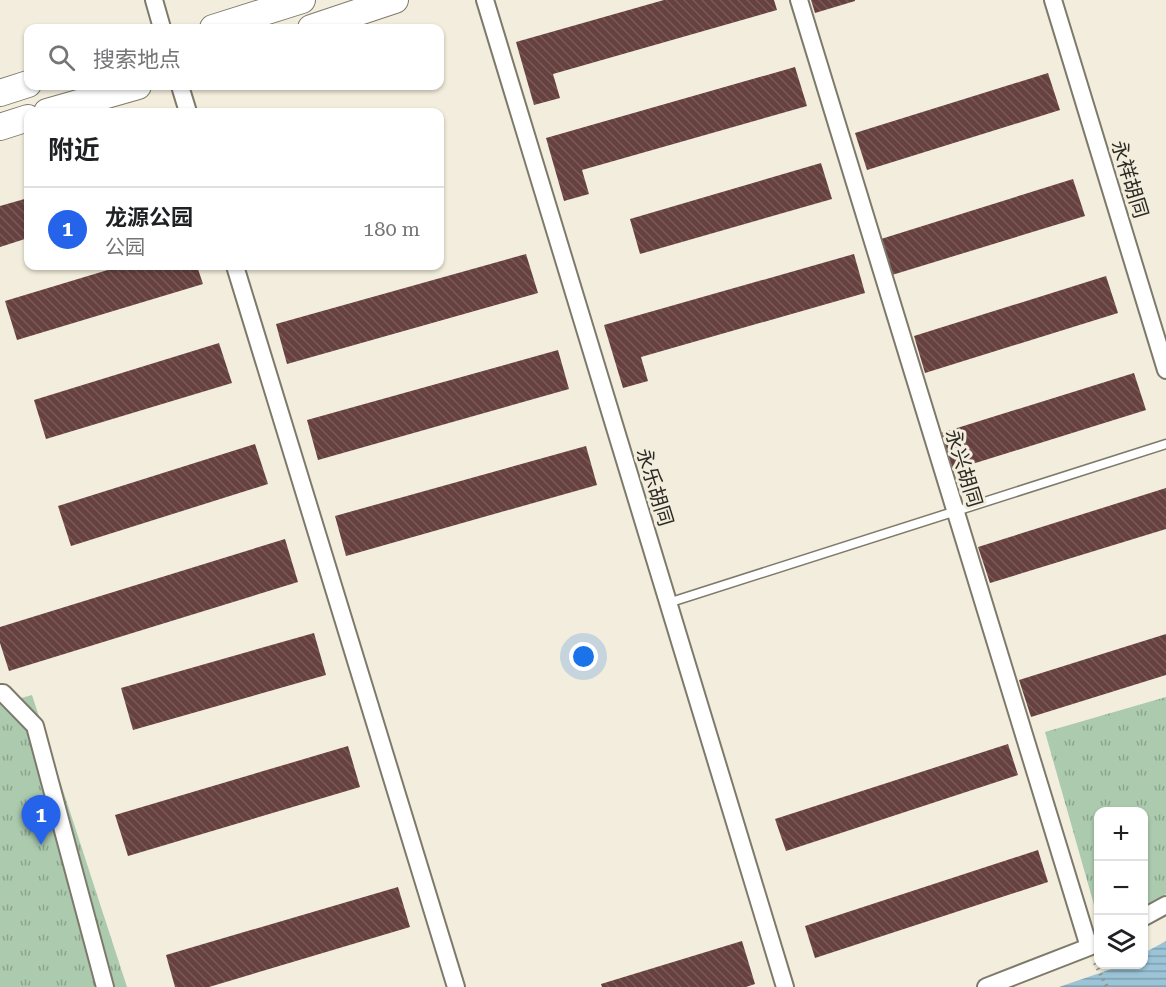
<!DOCTYPE html>
<html lang="zh">
<meta charset="utf-8">
<style>
body{margin:0;font-family:"Roboto Serif","Noto Sans SC",serif;background:#f2f2f2;color:#202124}
.controls{position:absolute;right:18px;bottom:18px;display:grid;overflow:hidden;border-radius:12px;box-shadow:0 2px 4px #0004}
.controls button{width:54px;height:54px;display:grid;place-items:center;padding:0;border:0;border-bottom:2px solid #e0e0e0;background:#fff;color:#202124;font:30px sans-serif}
.you{position:absolute;left:584px;top:657px;width:21px;height:21px;margin:-15px;border:4px solid #fff;border-radius:50%;background:#1a73e8;box-shadow:0 0 0 9px #1a73e833}
.badge{display:grid;place-items:center;width:39px;height:39px;border-radius:50%;background:#2563eb;color:#fff;font-size:20px;font-weight:700}
.pin{position:absolute;translate:-50% -50px;filter:drop-shadow(0 2px 3px #0008)}
.pin::after{content:'';position:absolute;top:32px;width:21px;height:18px;background:inherit;clip-path:polygon(0 0,100% 0,50% 100%)}
.list{margin:0;padding:0;list-style:none}
h2{display:flex;justify-content:space-between;align-items:center;height:78px;margin:0;padding:0 24px;font-size:26px}
h2 small{font-size:20px;font-weight:400;color:#757577}
.list li{display:grid;grid-template-columns:39px 1fr auto;gap:18px;align-items:center;box-sizing:border-box;height:84px;padding:0 24px;border-top:2px solid #e0e0e0}
.list b{display:block;font-size:22px;white-space:nowrap}
.list p{margin:0;font-size:20px;white-space:nowrap;color:#757577}
.list em{font-size:20px;font-style:normal;color:#757577}
.icon{flex:none;width:33px;height:33px;fill:none;stroke:currentColor;stroke-width:2;stroke-linecap:round;stroke-linejoin:round}
.map{position:relative;flex:none;width:1166px;height:987px;overflow:hidden}
.search{position:absolute;background:#fff;box-shadow:0 2px 4px #0004;left:24px;top:24px;width:420px;height:66px;display:flex;align-items:center;gap:15px;box-sizing:border-box;padding:0 21px;border-radius:12px;color:#757577;font-size:22px}
.panel{position:absolute;background:#fff;box-shadow:0 2px 4px #0004;left:24px;top:108px;width:420px;height:162px;border-radius:12px}
.map>svg:first-child{display:block}
</style>
<div class="map">
<svg width="1166" height="987" viewBox="0 0 1166 987">
<defs>
<pattern id="park-tufts" width="24" height="20" patternUnits="userSpaceOnUse" patternTransform="scale(1.5)"><rect width="24" height="20" fill="#abcaae"/><path d="M3 7l-1-3M5 7V3M7 7l1-3M15 17l-1-3M17 17v-4M19 17l1-3" fill="none" stroke="#8ba48d"/></pattern>
<pattern id="water-rules" width="6" height="5" patternUnits="userSpaceOnUse" patternTransform="scale(1.5)"><rect width="6" height="5" fill="#9bc4d7"/><path d="M0 2.5h6" fill="none" stroke="#7f9fae"/></pattern>
<pattern id="building-back-hatch" width="6" height="6" patternUnits="userSpaceOnUse" patternTransform="scale(1.5)"><rect width="6" height="6" fill="#66413f"/><path d="M-1 5l2 2M0 0l6 6M5-1l2 2" fill="none" stroke="#785a58"/></pattern>
</defs>
<rect width="100%" height="100%" fill="#f2eddc"/>
<path fill="url(#park-tufts)" d="M32,695L127,987H0V704Z
M1166,697V894L1144,907V812H1098V919L1045,732Z"/>
<path fill="url(#water-rules)" d="M1166,941V987H1059L1123,965L1144,964V953Z"/>
<path fill="url(#building-back-hatch)" d="M664,0H774L777,10L553,74L560,98L534,105L516,42Z
M811,0H855V1L815,13Z
M795,67L807,106L582,170L589,194L564,201L546,138Z
M1048,73L1060,110L867,170L855,133Z
M821,163L832,199L640,254L630,219Z
M1073,179L1085,216L892,275L881,239Z
M28,198V238L0,247V206Z
M526,254L538,293L287,364L276,324Z
M854,254L865,293L641,357L648,381L623,388L604,325Z
M121,266H197L203,284L17,340L5,301Z
M1106,276L1118,313L925,373L914,336Z
M219,343L232,383L46,439L34,400Z
M558,350L569,389L318,460L307,420Z
M1134,373L1146,410L953,470L941,433Z
M255,444L268,484L71,546L58,506Z
M586,446L597,485L346,556L335,516Z
M1166,488V529L990,583L978,547Z
M285,539L298,582L9,671L0,643V627Z
M314,633L326,675L133,730L121,688Z
M1166,634V675L1031,717L1019,680Z
M1008,744L1018,775L786,851L775,819Z
M348,746L360,787L128,856L115,815Z
M1038,850L1048,882L815,958L805,926Z
M398,887L410,927L209,987H175L166,955Z
M742,941L755,984L746,987H602L601,984Z"/>
<g fill="none" stroke-linecap="round" stroke-linejoin="round">
<defs>
<path id="lane" d="M668,603L1166,444"/>
<path id="street" d="M154,0L162,28
M485,0L785,987
M799,0L1089,947
M1053,0L1166,370
M180,86L188,112
M235,266L456,987
M0,693H3L35,726L105,987
M1144,917L1166,905
M986,987L1089,947L1098,942"/>
<path id="primary" d="M213,28L302,0
M311,28L395,0
M0,93L28,84
M47,112L138,86
M0,127L28,118"/>
</defs>
<use href="#lane" stroke="#7e7a6b" stroke-width="11"/>
<use href="#street" stroke="#7e7a6b" stroke-width="20"/>
<use href="#primary" stroke="#7e7a6b" stroke-width="28"/>
<path stroke="#949084" stroke-width="4" stroke-dasharray="1.5 4.5" stroke-linecap="butt" d="M1095,963L1107,987"/>
<use href="#lane" stroke="#fff" stroke-width="8"/>
<use href="#street" stroke="#fff" stroke-width="16"/>
<use href="#primary" stroke="#fff" stroke-width="26"/>
</g>
<g text-anchor="middle" stroke-width="6" stroke-linejoin="round" paint-order="stroke">
<g font-size="20" fill="#2c2a24" stroke="#f2eddc">
<text transform="translate(1130 179) rotate(73)" y="7">永祥胡同</text>
<text transform="translate(964 468) rotate(73)" y="7">永兴胡同</text>
<text transform="translate(655 487) rotate(73)" y="7">永乐胡同</text>
</g>
</g>
</svg>
<div class="controls">
<button>+</button>
<button>−</button>
<button><svg class="icon" aria-label="layers" viewBox="0 0 24 24"><path d="M12 4l9 5-9 5-9-5zM3 14l9 5 9-5"/></svg></button>
</div>
<div class="you"></div>
<div class="pin badge" style="left:41px;top:845px">1</div>
<div class="search"><svg class="icon" aria-label="search" viewBox="0 0 24 24"><circle cx="10" cy="10" r="6"/><path d="M15 15l6 6"/></svg>搜索地点</div>
<section class="panel">
<h2>附近<small></small></h2>
<ul class="list">
<li><span class="badge">1</span><div><b>龙源公园</b><p>公园</p></div><em>180 m</em></li>
</ul>
</section>
</div>
